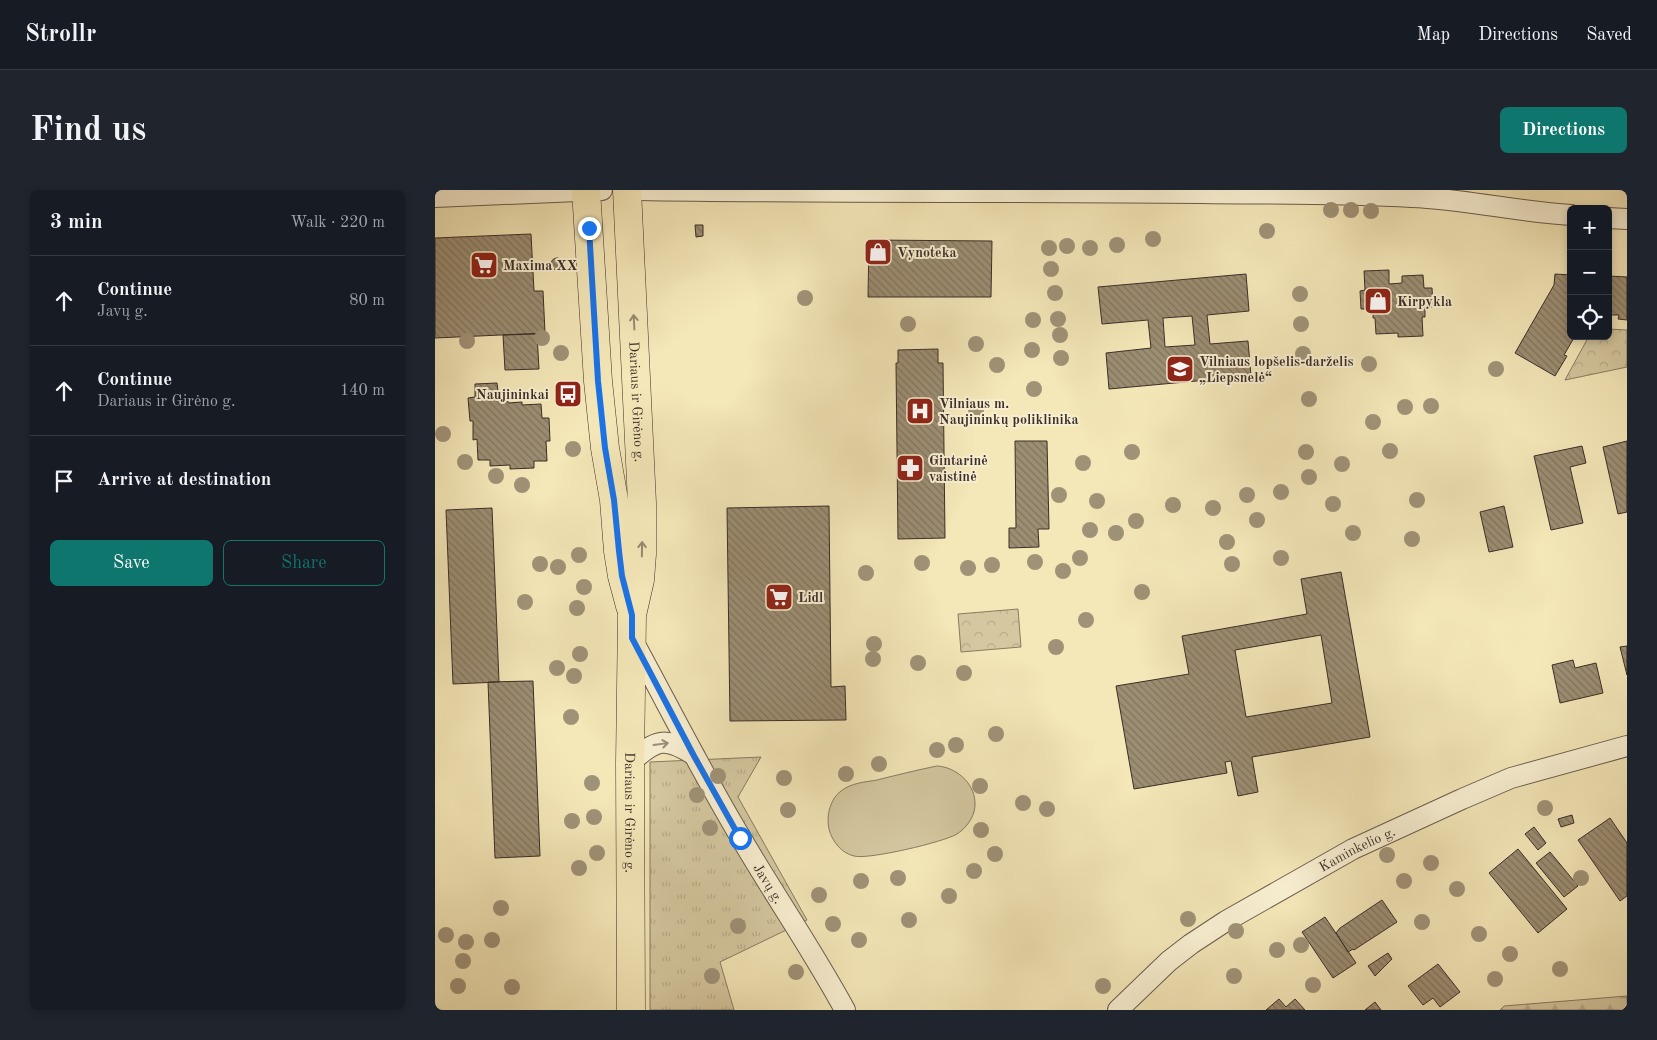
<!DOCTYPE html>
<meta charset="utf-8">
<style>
body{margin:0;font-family:"Old Standard TT",serif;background:#20242c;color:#f1f3f6}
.controls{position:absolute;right:15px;top:15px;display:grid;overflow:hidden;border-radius:8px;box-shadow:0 2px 8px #0003}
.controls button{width:45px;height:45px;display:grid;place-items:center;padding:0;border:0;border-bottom:1px solid #363941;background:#171b24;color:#f1f3f6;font:25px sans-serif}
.stop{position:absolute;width:15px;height:15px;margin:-11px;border:4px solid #1a73e8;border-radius:50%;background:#fff}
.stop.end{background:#1a73e8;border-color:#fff;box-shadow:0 1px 5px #0008}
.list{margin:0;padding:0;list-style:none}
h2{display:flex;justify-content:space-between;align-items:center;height:65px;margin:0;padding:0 20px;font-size:21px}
h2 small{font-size:16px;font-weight:400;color:#9ea1a6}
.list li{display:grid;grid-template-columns:32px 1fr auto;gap:15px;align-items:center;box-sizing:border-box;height:90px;padding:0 20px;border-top:1px solid #363941}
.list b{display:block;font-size:19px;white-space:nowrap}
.list p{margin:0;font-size:16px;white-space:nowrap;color:#9ea1a6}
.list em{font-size:16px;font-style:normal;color:#9ea1a6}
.actions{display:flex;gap:10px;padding:15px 20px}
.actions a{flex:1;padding:11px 0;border:1px solid #0f766e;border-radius:8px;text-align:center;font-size:18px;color:#0f766e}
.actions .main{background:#0f766e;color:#fff}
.icon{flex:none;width:28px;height:28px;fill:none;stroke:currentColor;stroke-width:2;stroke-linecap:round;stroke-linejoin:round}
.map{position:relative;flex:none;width:1192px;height:820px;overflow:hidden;border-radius:8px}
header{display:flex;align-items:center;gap:30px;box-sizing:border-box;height:70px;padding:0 25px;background:#171b24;border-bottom:1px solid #363941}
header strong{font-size:24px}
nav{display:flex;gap:28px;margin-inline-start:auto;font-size:18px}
.intro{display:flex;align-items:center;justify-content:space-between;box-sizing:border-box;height:120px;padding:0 30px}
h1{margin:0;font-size:35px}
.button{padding:12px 22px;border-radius:8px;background:#0f766e;color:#fff;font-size:18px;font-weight:700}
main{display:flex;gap:30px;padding:0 30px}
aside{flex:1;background:#171b24;border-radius:8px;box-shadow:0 2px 8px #0003}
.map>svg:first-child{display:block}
</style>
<header>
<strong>Strollr</strong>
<nav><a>Map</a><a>Directions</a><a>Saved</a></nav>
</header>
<div class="intro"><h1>Find us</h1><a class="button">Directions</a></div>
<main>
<aside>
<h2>3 min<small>Walk · 220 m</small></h2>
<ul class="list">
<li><svg class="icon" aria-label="ahead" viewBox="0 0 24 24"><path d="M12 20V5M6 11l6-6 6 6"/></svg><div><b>Continue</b><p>Javų g.</p></div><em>80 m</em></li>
<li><svg class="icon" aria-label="ahead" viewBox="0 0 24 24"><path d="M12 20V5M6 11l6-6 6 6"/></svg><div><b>Continue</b><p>Dariaus ir Girėno g.</p></div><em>140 m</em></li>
<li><svg class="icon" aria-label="arrive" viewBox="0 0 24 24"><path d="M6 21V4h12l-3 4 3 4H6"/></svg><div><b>Arrive at destination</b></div></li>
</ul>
<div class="actions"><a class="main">Save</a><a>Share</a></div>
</aside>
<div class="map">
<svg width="1192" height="820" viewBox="0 0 1192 820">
<defs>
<pattern id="grass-tufts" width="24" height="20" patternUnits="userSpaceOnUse" patternTransform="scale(1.25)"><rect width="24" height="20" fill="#d5c8a0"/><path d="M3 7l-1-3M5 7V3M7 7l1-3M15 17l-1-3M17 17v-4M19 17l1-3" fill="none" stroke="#b8ac8a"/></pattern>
<pattern id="forest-firs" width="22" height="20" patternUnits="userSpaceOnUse" patternTransform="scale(1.25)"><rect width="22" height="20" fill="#d5c8a0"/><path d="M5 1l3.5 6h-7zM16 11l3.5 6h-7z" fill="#b8ac8a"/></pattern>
<pattern id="park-crowns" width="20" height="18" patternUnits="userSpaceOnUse" patternTransform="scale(1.25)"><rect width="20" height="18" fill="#d5c8a0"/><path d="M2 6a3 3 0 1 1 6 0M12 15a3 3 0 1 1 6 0" fill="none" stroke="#b8ac8a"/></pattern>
<pattern id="building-back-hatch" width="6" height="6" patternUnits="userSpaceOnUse" patternTransform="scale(1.25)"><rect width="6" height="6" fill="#9c8e73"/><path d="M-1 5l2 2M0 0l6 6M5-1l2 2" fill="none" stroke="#80745e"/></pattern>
</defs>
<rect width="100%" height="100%" fill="#f4e7b8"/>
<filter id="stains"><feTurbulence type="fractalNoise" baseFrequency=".004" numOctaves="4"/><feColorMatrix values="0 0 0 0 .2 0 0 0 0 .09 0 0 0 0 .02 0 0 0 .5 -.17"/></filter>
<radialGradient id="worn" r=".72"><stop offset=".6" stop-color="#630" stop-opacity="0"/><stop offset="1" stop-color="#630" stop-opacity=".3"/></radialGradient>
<path fill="url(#grass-tufts)" stroke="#887b64" d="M326,567L303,607L372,730L285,772L299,820H215V572Z"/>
<path fill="url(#forest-firs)" stroke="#887b64" d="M1192,806V820H1065L1069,816Z"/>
<path fill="url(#park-crowns)" stroke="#887b64" d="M1173,139L1192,140V177L1130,190L1154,146H1173Z
M583,419L586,457L526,462L523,424Z"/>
<path fill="#d5c8a0" stroke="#887b64" d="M502,576C520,577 539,592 540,612C541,624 533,637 522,644C509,652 433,670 419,666C406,663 397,651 394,639C391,626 395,609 406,601C416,593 430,592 442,590C462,585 482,580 502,576Z"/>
<path fill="url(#building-back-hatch)" stroke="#3c2e29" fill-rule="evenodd" d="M260,35H268V46L261,47Z
M96,44L99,101H108L110,143L0,148V48Z
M434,50L557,51L556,107H433Z
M116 74a6 6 0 1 1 12 0a6 6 0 1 1-12 0Z
M954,80V94L967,93V86L988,85L989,98H997L998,117H990V127H987L988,146L963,147V143L941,144L940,128H938V119H926L925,101L930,100L929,81Z
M811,84L814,121L772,125L775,154L813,151L816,186L674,199L671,163L716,158L713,130L667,134L663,97ZM757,126L760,155L730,157L728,128Z
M1120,84L1136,85V137L1133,142L1136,143V146H1140L1129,165L1132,166L1120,186L1080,163L1119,95Z
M1173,86L1192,87V130L1183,129L1184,125H1173Z
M102,144L104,179L70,180L68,145Z
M503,159V173H508L510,348L463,349L461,173H463V160Z
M62,193L63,201L72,200L73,213L87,212V215L106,214L107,228H114L115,251H111L112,271H99V278L75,279V275L55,276V270H43L42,249L38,250V231H35L33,208L40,207V194Z
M580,251H612L614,339H603L604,357L574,358V338H581Z
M1192,251V322L1183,324L1168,257Z
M1147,256L1151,273L1135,277L1148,333L1116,340L1099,266Z
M394,316L396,497L410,496L411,530L295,531L292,318Z
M1069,316L1078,357L1054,362L1045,322Z
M57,318L64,492L18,494L11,320Z
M906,382L935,547L817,567L823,602L803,606L796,571L790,572L792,583L699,599L681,496L754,484L747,446L872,424L866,389ZM886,445L897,513L811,527L800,460Z
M1192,456V485L1185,457Z
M1138,470L1140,478L1161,473L1168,503L1125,513L1117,475Z
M98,491L105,666L60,668L53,492Z
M1137,625L1139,633L1126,637L1123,629Z
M1175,628L1192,653V706L1185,711L1143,650Z
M1099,637L1111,653L1103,660L1090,644Z
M1083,659L1132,719L1103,743L1054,683Z
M1115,662L1143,696L1129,707L1101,673Z
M947,710L962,732L919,760L918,759L913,762L901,743L905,738Z
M890,727L921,773L898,788L867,742Z
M953,763L957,769L940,786L933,776Z
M1003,774L1025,802L1005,817L998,808L988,815L973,796Z
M844,809L851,817L860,809L870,820H831Z
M940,812L946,820H930Z"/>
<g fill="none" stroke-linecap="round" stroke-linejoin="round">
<defs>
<g id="minor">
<path d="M202,0C390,3 578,1 766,3C836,4 907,3 977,7C1030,9 1083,22 1136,25"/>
<path d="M0,7L167,0"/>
<path d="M1173,28L1192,29"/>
<path id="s1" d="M197,449C233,515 267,583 306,648C340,706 378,761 410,820"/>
<path d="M195,573C221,549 230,546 259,565"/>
<path id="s2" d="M683,820L734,771L756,754L791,731L918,659L1027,609L1076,588L1192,556"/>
</g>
<g id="primary">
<path d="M151,0L163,191L170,258L179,310L183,361L187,386L195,416"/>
<path id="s3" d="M192,0L207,313V364L205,390L197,425L195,573L196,820"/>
</g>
</defs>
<use href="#minor" stroke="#6a5c4d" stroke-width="22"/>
<use href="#primary" stroke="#3c2e29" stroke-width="29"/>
<use href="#minor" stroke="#f8efd1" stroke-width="20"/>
<use href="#primary" stroke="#f4e7b8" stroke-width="28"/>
</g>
<g fill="#a09277">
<circle cx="896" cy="20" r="8"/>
<circle cx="916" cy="20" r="8"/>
<circle cx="936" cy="21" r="8"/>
<circle cx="832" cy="41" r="8"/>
<circle cx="718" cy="49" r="8"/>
<circle cx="682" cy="55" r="8"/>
<circle cx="632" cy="56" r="8"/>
<circle cx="614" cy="58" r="8"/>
<circle cx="655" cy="58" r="8"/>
<circle cx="616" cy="79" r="8"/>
<circle cx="620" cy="103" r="8"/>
<circle cx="865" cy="104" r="8"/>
<circle cx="370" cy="108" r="8"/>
<circle cx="623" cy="129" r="8"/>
<circle cx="598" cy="130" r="8"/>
<circle cx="473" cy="134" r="8"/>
<circle cx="866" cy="134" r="8"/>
<circle cx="625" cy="145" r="8"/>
<circle cx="107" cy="148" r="8"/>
<circle cx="32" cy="151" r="8"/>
<circle cx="541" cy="154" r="8"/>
<circle cx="597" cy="160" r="8"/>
<circle cx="126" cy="163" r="8"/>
<circle cx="868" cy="164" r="8"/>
<circle cx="626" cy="168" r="8"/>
<circle cx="934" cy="174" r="8"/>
<circle cx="562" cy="175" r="8"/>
<circle cx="1061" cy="179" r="8"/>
<circle cx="599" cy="199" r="8"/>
<circle cx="874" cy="209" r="8"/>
<circle cx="996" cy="216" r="8"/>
<circle cx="970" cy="217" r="8"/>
<circle cx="541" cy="220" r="8"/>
<circle cx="938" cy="232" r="8"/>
<circle cx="8" cy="244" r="8"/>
<circle cx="138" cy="259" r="8"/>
<circle cx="955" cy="261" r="8"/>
<circle cx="697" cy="262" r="8"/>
<circle cx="871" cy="262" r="8"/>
<circle cx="30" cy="272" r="8"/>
<circle cx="648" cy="273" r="8"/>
<circle cx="907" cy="274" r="8"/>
<circle cx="61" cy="286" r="8"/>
<circle cx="874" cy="287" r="8"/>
<circle cx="87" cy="295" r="8"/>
<circle cx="846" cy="302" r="8"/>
<circle cx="624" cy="305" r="8"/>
<circle cx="812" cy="305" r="8"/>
<circle cx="982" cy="310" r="8"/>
<circle cx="662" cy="311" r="8"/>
<circle cx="898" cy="314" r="8"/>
<circle cx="738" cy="315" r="8"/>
<circle cx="778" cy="318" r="8"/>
<circle cx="822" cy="330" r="8"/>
<circle cx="701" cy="331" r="8"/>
<circle cx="655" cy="340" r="8"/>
<circle cx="681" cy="343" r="8"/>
<circle cx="918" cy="343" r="8"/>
<circle cx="977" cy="349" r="8"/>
<circle cx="792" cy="352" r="8"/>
<circle cx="144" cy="365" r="8"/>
<circle cx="645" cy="368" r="8"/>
<circle cx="846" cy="368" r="8"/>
<circle cx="600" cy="372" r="8"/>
<circle cx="487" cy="373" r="8"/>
<circle cx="105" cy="374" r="8"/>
<circle cx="797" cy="374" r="8"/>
<circle cx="557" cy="375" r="8"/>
<circle cx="123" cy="377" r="8"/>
<circle cx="533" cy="378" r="8"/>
<circle cx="628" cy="381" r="8"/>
<circle cx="431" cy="383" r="8"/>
<circle cx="149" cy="397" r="8"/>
<circle cx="707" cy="402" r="8"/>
<circle cx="90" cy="412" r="8"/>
<circle cx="142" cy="418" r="8"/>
<circle cx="651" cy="430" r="8"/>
<circle cx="439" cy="454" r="8"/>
<circle cx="621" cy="457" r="8"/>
<circle cx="145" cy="464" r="8"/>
<circle cx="438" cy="469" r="8"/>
<circle cx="483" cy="473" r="8"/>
<circle cx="122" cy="478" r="8"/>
<circle cx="529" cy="483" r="8"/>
<circle cx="139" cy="486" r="8"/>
<circle cx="136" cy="527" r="8"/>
<circle cx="561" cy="544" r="8"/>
<circle cx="521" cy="555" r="8"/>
<circle cx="502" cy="560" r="8"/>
<circle cx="444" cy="574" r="8"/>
<circle cx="411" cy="584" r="8"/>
<circle cx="283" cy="586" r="8"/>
<circle cx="349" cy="588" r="8"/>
<circle cx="157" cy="593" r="8"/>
<circle cx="545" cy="596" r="8"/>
<circle cx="262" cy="605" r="8"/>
<circle cx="588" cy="613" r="8"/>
<circle cx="1110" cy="618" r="8"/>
<circle cx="612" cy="619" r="8"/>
<circle cx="353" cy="620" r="8"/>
<circle cx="159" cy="627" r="8"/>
<circle cx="137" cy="631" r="8"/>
<circle cx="275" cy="638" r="8"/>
<circle cx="546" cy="640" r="8"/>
<circle cx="162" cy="663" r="8"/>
<circle cx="560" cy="664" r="8"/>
<circle cx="952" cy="665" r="8"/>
<circle cx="996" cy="673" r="8"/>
<circle cx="144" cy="678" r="8"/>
<circle cx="539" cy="681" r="8"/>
<circle cx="463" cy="688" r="8"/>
<circle cx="1146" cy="688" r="8"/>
<circle cx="426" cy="691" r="8"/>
<circle cx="969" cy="691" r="8"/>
<circle cx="1022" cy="699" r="8"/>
<circle cx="384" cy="705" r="8"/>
<circle cx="514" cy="706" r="8"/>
<circle cx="66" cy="718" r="8"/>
<circle cx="753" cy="729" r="8"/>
<circle cx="474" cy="730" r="8"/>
<circle cx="987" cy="732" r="8"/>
<circle cx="398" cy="734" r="8"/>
<circle cx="303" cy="736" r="8"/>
<circle cx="801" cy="741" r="8"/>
<circle cx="1044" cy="744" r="8"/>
<circle cx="11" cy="745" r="8"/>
<circle cx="57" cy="750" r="8"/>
<circle cx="424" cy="750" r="8"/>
<circle cx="31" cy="752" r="8"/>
<circle cx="866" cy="755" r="8"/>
<circle cx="842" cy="760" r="8"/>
<circle cx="1075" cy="764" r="8"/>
<circle cx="28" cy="771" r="8"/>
<circle cx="1125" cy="779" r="8"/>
<circle cx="361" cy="782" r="8"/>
<circle cx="277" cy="786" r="8"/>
<circle cx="799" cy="786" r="8"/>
<circle cx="1060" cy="789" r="8"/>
<circle cx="878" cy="795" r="8"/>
<circle cx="23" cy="796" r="8"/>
<circle cx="668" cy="796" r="8"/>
<circle cx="77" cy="797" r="8"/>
</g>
<defs><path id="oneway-shaft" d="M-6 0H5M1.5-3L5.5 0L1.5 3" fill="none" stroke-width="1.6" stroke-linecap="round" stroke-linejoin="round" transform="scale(1.25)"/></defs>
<g stroke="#988a70">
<use href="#oneway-shaft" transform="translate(199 132) rotate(-93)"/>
<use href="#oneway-shaft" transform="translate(207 359) rotate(-89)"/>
</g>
<use stroke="#9a8e7d" href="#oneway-shaft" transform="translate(226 554) rotate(-8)"/>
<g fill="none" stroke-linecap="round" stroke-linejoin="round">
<path stroke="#1a73e8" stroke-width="6" d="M154,38L163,191L170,258L179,310L184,361L187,386L197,425V448L259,566L305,648"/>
</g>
<defs>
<symbol id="shop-square" viewBox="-11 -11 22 22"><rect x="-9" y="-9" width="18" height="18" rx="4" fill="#8f2418" stroke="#f8efd1"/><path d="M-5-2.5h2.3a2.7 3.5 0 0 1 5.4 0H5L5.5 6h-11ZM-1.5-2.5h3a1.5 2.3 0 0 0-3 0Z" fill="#fff"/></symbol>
<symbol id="supermarket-square" viewBox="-11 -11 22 22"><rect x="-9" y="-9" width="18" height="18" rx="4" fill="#8f2418" stroke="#f8efd1"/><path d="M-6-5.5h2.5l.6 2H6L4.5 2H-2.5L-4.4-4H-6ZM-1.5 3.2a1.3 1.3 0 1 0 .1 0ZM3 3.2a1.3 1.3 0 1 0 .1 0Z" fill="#fff"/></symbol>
<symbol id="school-square" viewBox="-11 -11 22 22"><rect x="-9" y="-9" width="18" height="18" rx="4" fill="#8f2418" stroke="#f8efd1"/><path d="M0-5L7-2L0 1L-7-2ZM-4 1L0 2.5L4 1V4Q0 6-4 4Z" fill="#fff"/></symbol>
<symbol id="bus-square" viewBox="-11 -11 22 22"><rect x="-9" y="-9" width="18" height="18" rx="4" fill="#8f2418" stroke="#f8efd1"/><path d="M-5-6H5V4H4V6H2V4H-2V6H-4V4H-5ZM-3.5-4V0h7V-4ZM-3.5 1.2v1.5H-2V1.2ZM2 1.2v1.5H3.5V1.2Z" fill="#fff"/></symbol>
<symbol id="hospital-square" viewBox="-11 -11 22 22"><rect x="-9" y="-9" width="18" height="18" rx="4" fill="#8f2418" stroke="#f8efd1"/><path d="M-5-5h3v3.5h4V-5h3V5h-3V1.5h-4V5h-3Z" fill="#fff"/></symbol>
<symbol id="pharmacy-square" viewBox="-11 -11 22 22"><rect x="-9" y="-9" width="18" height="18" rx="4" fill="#8f2418" stroke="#f8efd1"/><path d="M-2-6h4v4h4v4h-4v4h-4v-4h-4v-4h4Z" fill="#fff"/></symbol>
</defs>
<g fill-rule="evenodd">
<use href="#shop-square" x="427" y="46" width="32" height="32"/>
<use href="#supermarket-square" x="33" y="59" width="32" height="32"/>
<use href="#shop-square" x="927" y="95" width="32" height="32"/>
<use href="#school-square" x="729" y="163" width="32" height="32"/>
<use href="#bus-square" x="117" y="188" width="32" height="32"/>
<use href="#hospital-square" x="469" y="205" width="32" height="32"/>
<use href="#pharmacy-square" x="459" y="262" width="32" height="32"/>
<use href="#supermarket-square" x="328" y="391" width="32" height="32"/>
</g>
<g text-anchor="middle" stroke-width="4" stroke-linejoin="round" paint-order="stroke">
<g font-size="14" font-weight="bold" fill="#3c2e29" stroke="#f8efd1" text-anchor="start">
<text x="462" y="67">Vynoteka</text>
<text x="68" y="80">Maxima XX</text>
<text x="962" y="116">Kirpykla</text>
<text x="764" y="176">Vilniaus lopšelis-darželis<tspan x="764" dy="16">„Liepsnelė“</tspan></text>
<text x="114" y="209" text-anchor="end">Naujininkai</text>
<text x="504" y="218">Vilniaus m.<tspan x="504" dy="16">Naujininkų poliklinika</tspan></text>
<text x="494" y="275">Gintarinė<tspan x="494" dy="16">vaistinė</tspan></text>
<text x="363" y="412">Lidl</text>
</g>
<g font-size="14" fill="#3c2e29" stroke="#f8efd1">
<text dy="5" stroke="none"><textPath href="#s3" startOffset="212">Dariaus ir Girėno g.</textPath></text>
<text dy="5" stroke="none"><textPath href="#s3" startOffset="624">Dariaus ir Girėno g.</textPath></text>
<text dy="5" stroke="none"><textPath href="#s2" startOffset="290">Kaminkelio g.</textPath></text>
<text dy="5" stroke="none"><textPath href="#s1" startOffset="280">Javų g.</textPath></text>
</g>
</g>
<rect width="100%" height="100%" filter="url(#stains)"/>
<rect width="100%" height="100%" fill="url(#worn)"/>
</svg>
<div class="controls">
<button>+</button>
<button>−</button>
<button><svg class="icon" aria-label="locate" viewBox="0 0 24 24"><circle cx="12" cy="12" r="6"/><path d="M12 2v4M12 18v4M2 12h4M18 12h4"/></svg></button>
</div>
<div class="stop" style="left:305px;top:648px"></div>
<div class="stop end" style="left:154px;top:38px"></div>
</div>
</main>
